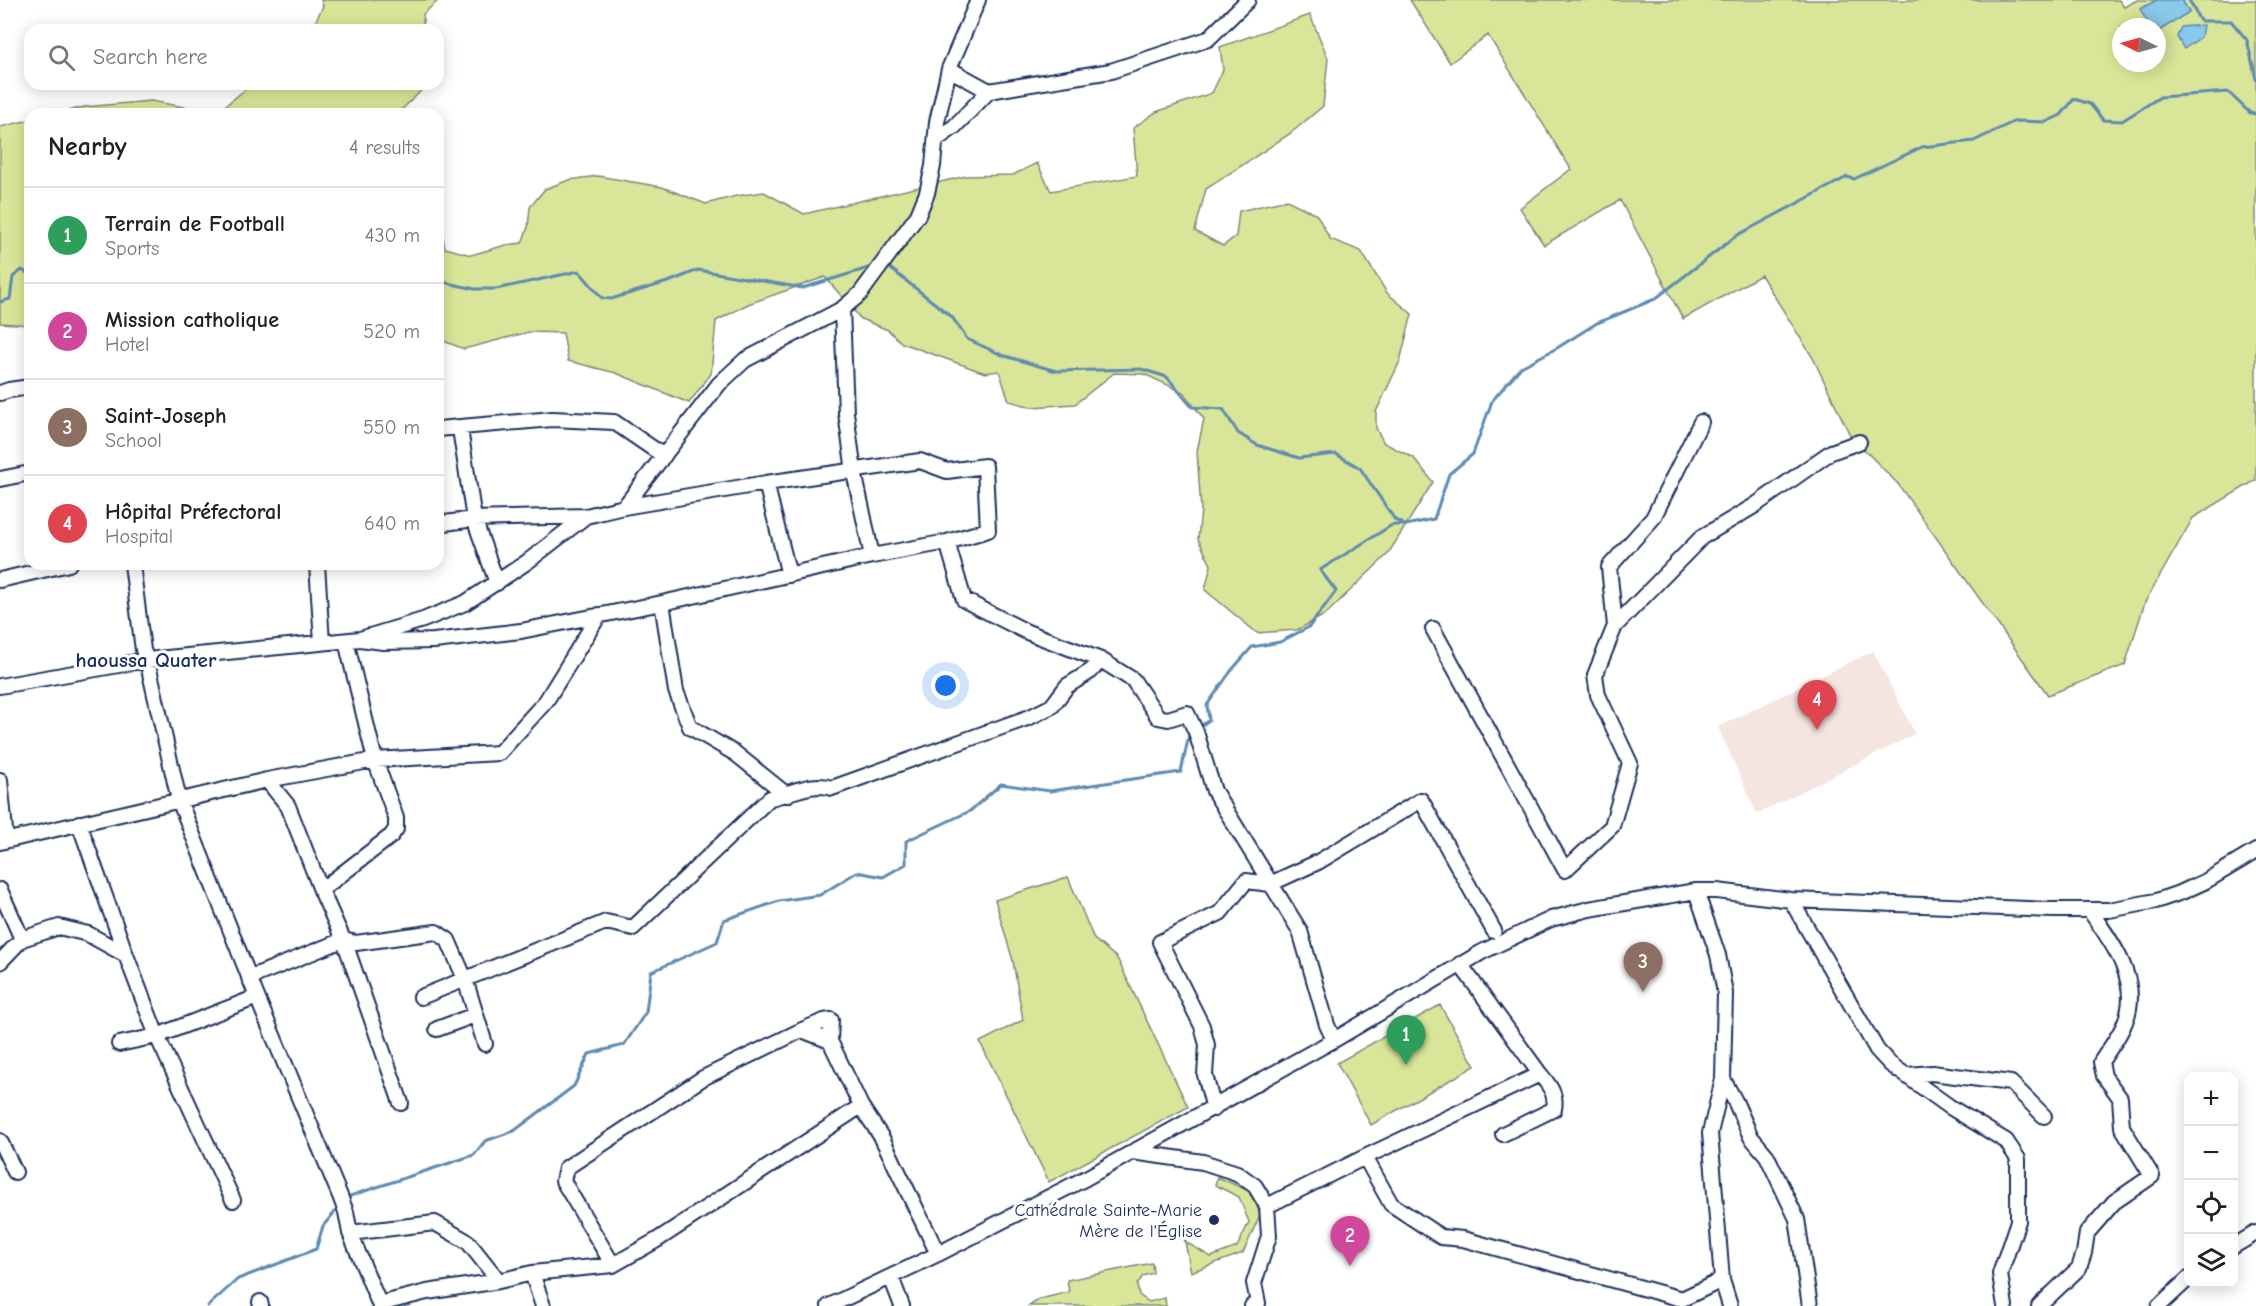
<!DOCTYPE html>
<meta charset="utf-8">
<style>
body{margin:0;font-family:"Comic Neue",sans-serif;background:#f6f6f6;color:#222}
.controls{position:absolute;right:18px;bottom:18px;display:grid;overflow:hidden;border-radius:12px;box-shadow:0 3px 15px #0003}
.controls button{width:54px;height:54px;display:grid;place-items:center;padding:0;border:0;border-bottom:2px solid #e0e0e0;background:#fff;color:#222;font:30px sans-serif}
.compass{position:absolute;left:2112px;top:18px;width:54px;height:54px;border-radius:50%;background:#fff;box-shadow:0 3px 15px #0003;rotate:275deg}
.you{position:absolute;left:946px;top:686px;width:21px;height:21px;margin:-15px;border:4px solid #fff;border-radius:50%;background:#1a73e8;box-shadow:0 0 0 9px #1a73e833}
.badge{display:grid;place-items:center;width:39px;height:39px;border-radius:50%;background:#1b2f5e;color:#fff;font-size:20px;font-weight:700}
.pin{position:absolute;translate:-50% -50px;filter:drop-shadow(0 2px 3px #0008)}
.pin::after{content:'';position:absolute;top:32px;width:21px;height:18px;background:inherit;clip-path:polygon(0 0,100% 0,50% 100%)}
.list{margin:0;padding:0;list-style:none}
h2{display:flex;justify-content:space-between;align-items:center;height:78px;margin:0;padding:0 24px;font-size:26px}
h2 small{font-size:20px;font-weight:400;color:#767676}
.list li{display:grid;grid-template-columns:39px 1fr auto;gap:18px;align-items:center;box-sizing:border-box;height:96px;padding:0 24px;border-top:2px solid #e0e0e0}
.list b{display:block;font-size:22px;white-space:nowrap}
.list p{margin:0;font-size:20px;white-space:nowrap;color:#767676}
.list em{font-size:20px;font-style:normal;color:#767676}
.icon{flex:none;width:33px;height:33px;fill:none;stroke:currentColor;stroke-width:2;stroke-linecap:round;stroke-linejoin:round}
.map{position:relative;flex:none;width:2256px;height:1306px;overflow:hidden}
.search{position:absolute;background:#fff;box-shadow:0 3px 15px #0003;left:24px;top:24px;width:420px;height:66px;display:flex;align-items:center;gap:15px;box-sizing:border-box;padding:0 21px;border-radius:18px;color:#767676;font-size:22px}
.panel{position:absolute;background:#fff;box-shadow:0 3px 15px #0003;left:24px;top:108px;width:420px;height:462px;border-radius:18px}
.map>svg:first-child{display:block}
</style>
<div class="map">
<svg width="2256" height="1306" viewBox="0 0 2256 1306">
<rect width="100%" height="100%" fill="#fff"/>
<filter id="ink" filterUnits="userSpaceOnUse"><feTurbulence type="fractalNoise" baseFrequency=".0167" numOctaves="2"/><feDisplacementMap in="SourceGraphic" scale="12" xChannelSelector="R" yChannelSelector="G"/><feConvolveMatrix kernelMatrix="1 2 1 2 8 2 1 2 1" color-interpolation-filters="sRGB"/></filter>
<g filter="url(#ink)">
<path fill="#f5e4e0" d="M1873,651L1915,734L1757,814L1718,727Z"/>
<path fill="#d9e598" stroke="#7a8a7b" stroke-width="1.5" d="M321,0H439L423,14V30H311L323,6Z
M1410,0H2119L2124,7L2137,0H2157L2141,9L2150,27H2121V63H2157V32L2189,12L2182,0H2256V480L2193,518L2145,602L2125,665L2048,695L1898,484L1850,435L1813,358L1761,275L1683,319L1620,200L1544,245L1520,208L1571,169L1488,35L1450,63Z
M1310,15L1328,58L1323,106L1291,133L1206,189L1195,231L1223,246L1236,236L1239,211L1287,200L1317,215L1330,239L1361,251L1387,293L1412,314L1400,361L1376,412V428L1384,443L1414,458L1433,482L1388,554L1325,615L1297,630L1257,633L1205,590L1211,565L1198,539L1201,510L1197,451L1204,419L1183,392L1144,374L1114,373L1075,404L1032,407L1009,401L999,371L985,373L902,343L888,330L861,319L825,277L748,304L716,321L711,374L689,403L616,373L568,361L563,333L529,332L464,349L438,339V211L445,248L471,255L506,245L522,243L528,227L530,207L545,189L569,180L598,176L662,187L706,204L736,196L764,192L804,214L966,176L1013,175L1037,163L1051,191L1137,176L1133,128L1156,112L1212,93L1223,70L1220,47Z
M260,84H421L420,92L397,114H215L246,89Z
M151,101L184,107L197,114H56L84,107Z
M30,120V325L0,323V127Z
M1068,877L1094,939L1117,958L1188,1107L1049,1182L980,1042L1023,1020L1013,961L995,900Z
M1440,1005L1475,1066L1371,1125L1337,1063Z
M1217,1177L1252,1192L1260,1215L1243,1253L1191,1272L1184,1237L1187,1243L1211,1257L1237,1247L1249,1222L1239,1197L1215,1185Z
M1152,1263L1153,1273L1143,1276L1137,1285L1139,1295L1149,1302L1165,1298L1166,1306H1029L1040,1299L1069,1292L1067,1280Z"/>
<path fill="#89c9ea" stroke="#5d8bb2" stroke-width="1.5" d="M2157,0H2182L2189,12L2157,32V27H2150L2140,9Z
M2203,25L2201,37L2184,49L2177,37L2181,27Z"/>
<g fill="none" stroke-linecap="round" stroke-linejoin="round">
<path stroke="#5d8bb2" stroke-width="3" d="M2189,0L2200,21H2231L2247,40L2256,79
M886,265L952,317L967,339L1002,355L1056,371L1141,369L1167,377L1192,407L1223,409L1238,433L1257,445L1299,458L1336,454L1360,468L1395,520L1402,523
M438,281L475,289H496L579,271L602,298L611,299L671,281L698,270L803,288L875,266
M0,302L10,299L13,277L22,270L30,275
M1198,728L1209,720L1207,705L1231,671L1252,647L1280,642L1309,627L1336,591L1320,570L1392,525H1406L1434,519L1449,474L1473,454L1492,401L1521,367L1557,348L1597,323L1655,299L1736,236L1847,177L1854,179L1922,147L1974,141L2015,121L2046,122L2061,115L2074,99L2090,104L2103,120L2122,121L2160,97L2228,92L2250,113L2256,114
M346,1200L350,1196L474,1155L485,1141L514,1131L574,1086L589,1054L624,1045L646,1012L651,972L717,942L724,920L779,901L820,895L857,872L883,877L906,864V841L970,811L1001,784L1050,791L1181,772L1189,735L1192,732
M208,1306L238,1279L316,1249L323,1226L339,1207"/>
<defs>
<path id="minor" d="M949,69L989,91L1111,71L1208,39L1248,0
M937,139L954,127L989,91
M842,309L846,413L854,472L872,556
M0,393L9,390L30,387
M438,429L553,419L614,422L664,456
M460,429L474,519L497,583
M0,479L30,473
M766,483L789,575
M438,524L474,519L586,516L624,507L719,384L745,360L842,309L860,294L918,215L927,193L933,166L937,122L949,69L978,0
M947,542L964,600L1027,632L1101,660L1133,680L1158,717L1168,719L1187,713L1196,732L1214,791L1300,931L1327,1025L1334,1040
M132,564L143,650L147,660L179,800L257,997L340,1196L346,1212L350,1233L380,1306
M317,564L322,643
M0,580L69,564
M662,603L676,691L690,727L736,754L787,795
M1615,626L1702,537L1754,506L1831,452L1859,442
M1433,629L1565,870L1612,826L1630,763L1598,695L1595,675L1615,626L1609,567L1653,518L1701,422
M360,639L383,642L434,641L521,631L662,603L872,556L947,542L988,530L985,466L947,471L920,461L766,483L624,507
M0,686L147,660L360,639L423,620L465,603L527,562L586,516
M0,780L6,840
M267,780L288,806L321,890L346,946L401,1103
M79,823L126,955L157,1036L233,1200
M0,842L267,780L375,760L499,753L546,701L599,615
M0,890L22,939
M321,890L391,836L396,829V818L375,760L346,641
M1696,891L1718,955L1725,993L1723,1079L1710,1133L1722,1280L1730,1306
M1791,900L1877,1050L1890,1064L1950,1107L2006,1141L2018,1159V1221L2000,1274L2005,1306
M0,962L22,939L59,927L88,934L126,955
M249,978L343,940L356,943L436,932L448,940L465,979L485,1044
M421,997L606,922L633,928L770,798C790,794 813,781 832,788L1030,717L1052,706L1067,686L1091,671L1101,660
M437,1029L475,1015
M802,1030L824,1021L831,1020L830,1041
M119,1044L157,1036L257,997
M1908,1075L1932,1073L2011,1083L2044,1116
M1723,1079L1735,1101L1751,1137L1767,1156L1797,1219L1810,1306
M1214,1109L1205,1075L1207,1045L1202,1026L1160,942L1220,913L1246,881L1270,884L1318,862L1421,800L1494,931
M1503,1134L1554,1109C1557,1094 1549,1085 1540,1074
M0,1141L15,1172
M1132,1152L1203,1162L1237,1173L1255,1186L1267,1206L1269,1236L1254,1283L1258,1303L1252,1306
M1365,1157L1391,1204L1441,1237L1463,1239L1682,1299L1722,1280
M1267,1206L1365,1157L1540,1074L1460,964
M350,1233L435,1223L468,1242L499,1281
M2234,1246L2256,1233
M613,1265L563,1181L566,1168L703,1078L802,1030L830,1041L861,1106
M532,1273L543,1306
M891,1277L902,1306
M260,1302L261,1306
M379,1304L427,1292L499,1281L532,1273L613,1265L657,1240L861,1106L882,1138L938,1254
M829,1306L938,1254L1086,1178L1334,1040L1482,952L1551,919L1589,909L1696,891H1717L1791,900L2053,910H2109L2156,901L2182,892L2206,881L2256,851
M2039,1306L2079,1268L2084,1253L2087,1233L2114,1202L2152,1176L2122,1127L2120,1098L2104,1076L2101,1062C2109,1049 2120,1036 2125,1022C2142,982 2112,942 2090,911
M2159,1306L2188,1279"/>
</defs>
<use href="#minor" stroke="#1b2f5e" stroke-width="18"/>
<use href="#minor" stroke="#fff" stroke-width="14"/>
</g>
</g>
<circle fill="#1b2f5e" stroke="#fff" stroke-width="2" cx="1214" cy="1220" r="6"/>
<g text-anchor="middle" stroke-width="6" stroke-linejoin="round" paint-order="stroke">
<g font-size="18" fill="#1b2f5e" stroke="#fff" text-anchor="end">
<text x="1202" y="1216">Cathédrale Sainte-Marie<tspan x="1202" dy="21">Mère de l'Église</tspan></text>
</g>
<g font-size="21" font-weight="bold" fill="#1b2f5e" stroke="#fff">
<text x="146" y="667">haoussa Quater</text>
</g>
</g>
</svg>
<div class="controls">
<button>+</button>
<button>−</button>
<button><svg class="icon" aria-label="locate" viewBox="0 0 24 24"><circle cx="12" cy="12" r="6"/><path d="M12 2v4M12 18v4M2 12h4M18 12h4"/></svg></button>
<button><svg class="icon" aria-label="layers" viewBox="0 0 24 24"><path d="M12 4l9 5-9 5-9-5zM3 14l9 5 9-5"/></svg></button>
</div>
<svg class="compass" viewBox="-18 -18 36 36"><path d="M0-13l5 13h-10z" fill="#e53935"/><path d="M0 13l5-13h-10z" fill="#767676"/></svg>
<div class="you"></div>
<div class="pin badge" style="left:1406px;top:1065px;background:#2e9e5b">1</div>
<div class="pin badge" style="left:1350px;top:1266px;background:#d1479c">2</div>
<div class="pin badge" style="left:1643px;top:992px;background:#8d6e63">3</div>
<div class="pin badge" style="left:1817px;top:730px;background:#e0444e">4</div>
<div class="search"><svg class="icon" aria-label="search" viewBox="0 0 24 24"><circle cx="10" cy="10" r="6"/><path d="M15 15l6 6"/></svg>Search here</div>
<section class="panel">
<h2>Nearby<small>4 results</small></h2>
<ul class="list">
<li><span class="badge" style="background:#2e9e5b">1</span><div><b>Terrain de Football</b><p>Sports</p></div><em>430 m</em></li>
<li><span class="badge" style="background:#d1479c">2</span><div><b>Mission catholique</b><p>Hotel</p></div><em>520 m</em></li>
<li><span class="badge" style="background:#8d6e63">3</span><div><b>Saint-Joseph</b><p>School</p></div><em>550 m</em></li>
<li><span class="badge" style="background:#e0444e">4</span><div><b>Hôpital Préfectoral</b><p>Hospital</p></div><em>640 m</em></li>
</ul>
</section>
</div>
